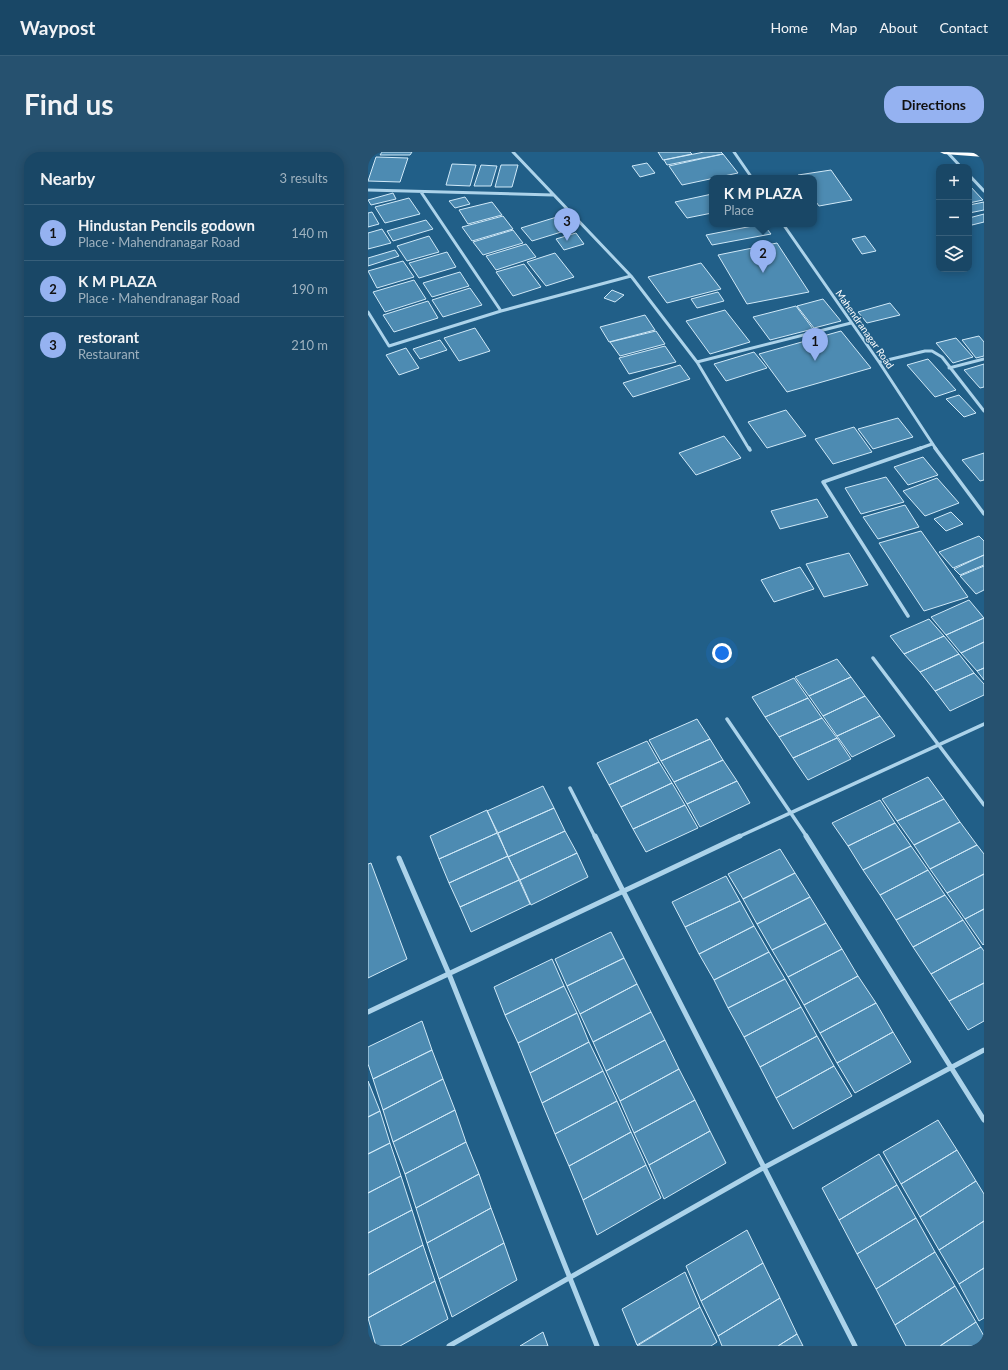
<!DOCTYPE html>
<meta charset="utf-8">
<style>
body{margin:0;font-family:Lato,sans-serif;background:#26516f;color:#f1f3f6}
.controls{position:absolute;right:12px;top:12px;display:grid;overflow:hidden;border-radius:8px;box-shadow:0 2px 10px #0003}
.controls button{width:36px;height:36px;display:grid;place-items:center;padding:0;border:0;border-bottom:1px solid #375f7a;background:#194766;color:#f1f3f6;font:20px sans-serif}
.you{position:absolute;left:354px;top:501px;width:14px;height:14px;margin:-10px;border:3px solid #fff;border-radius:50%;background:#1a73e8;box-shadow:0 0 0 6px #1a73e833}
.badge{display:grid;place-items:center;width:26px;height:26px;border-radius:50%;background:#95b2f1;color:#111;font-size:13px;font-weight:700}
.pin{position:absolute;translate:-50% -33px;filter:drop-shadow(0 1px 2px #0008)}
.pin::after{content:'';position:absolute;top:21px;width:14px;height:12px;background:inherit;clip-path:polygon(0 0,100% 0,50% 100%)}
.popup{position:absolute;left:341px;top:23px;width:108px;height:52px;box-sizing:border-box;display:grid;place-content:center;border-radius:8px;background:#194766;filter:drop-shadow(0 1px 3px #0005);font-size:13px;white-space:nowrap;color:#9fb2bf}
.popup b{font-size:15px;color:#f1f3f6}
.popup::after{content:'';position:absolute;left:50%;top:100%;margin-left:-8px;border:8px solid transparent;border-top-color:#194766}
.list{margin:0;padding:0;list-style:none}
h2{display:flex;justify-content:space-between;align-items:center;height:52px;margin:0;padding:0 16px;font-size:17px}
h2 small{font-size:13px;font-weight:400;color:#9fb2bf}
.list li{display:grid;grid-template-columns:26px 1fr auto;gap:12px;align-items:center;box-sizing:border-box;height:56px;padding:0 16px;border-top:1px solid #375f7a}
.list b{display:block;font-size:15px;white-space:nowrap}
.list p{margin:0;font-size:13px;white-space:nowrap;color:#9fb2bf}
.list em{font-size:13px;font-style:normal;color:#9fb2bf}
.icon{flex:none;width:22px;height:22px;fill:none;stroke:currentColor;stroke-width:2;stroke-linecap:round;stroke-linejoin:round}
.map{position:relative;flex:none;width:616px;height:1194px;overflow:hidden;border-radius:16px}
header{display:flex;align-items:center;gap:24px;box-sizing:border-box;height:56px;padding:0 20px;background:#194766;border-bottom:1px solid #375f7a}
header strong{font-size:19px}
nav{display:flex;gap:22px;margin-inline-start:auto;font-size:14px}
.intro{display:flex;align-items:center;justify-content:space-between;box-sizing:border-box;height:96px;padding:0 24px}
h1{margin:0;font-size:28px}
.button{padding:10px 18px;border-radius:16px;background:#95b2f1;color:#111;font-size:14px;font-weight:700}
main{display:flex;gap:24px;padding:0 24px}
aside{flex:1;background:#194766;border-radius:16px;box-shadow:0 2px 10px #0003}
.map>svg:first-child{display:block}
</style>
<header>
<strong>Waypost</strong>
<nav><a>Home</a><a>Map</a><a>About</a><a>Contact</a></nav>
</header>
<div class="intro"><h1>Find us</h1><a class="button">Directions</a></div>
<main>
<aside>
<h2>Nearby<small>3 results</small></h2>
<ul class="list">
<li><span class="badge">1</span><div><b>Hindustan Pencils godown</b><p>Place · Mahendranagar Road</p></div><em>140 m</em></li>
<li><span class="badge">2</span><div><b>K M PLAZA</b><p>Place · Mahendranagar Road</p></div><em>190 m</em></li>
<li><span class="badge">3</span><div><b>restorant</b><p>Restaurant</p></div><em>210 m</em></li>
</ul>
</aside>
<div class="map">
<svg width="616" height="1194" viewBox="0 0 616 1194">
<rect width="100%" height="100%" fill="#215f88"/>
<path fill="#4d8bb2" stroke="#d0e9f8" d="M14,0H44L42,3H12Z
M290,0H322L324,2L295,8Z
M336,0H353L355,2L299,13L296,8Z
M355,2L370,21L314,33L301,14Z
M8,5L40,6L32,30L0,29Z
M279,11L287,21L272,25L264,14Z
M84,12L108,13L102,34L78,33Z
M113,13L129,14L123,34H106Z
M133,13H150L144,35H127Z
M463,18L484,48L451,54L446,47V26H432L430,23Z
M601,33L615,48L601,51Z
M25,41L28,47L3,53L0,48Z
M344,42V61L319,66L307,50Z
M97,45L102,52L87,56L81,49Z
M41,46L52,62L17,71L7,55Z
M124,50L134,63L100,72L91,58Z
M616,50V58L601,61V53Z
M4,60L11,72L0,75V61Z
M616,62V70L604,73L601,69V66Z
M135,64L145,77L104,89L94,75Z
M192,64L203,77L164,89L153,76Z
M58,68L65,77L25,89L19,79Z
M395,72L403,82L344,93L338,83Z
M14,77L23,91L0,97V81Z
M145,78L155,91L115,103L105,90Z
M208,81L216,92L196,98L188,87Z
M61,84L71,100L39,109L29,94Z
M497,84L508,99L494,102L484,87Z
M409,91L441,140L379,152L350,103Z
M158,92L168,105L128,118L118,104Z
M27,98L31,104L0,114V106Z
M79,100L88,115L51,126L41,111Z
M187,101L206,125L178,134L159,110Z
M35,109L46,125L9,136L0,119Z
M333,111L353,137L299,151L280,125Z
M156,112L173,135L145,144L128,120Z
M92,120L101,134L64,145L55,131Z
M46,128L58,147L17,160L5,140Z
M102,136L114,153L75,165L64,148Z
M244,138L256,143L247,150L236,146Z
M350,140L356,149L329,156L323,147Z
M455,147L473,169L446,176L429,154Z
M60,149L70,166L26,180L15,163Z
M522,151L532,163L499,171L490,160Z
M428,154L445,177L402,188L385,165Z
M357,158L382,190L342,202L318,169Z
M277,163L287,178L241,190L232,175Z
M107,176L122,199L91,209L76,186Z
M288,179L297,192L252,204L242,190Z
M473,179L503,216L419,240L391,202Z
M611,184L616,190V204L608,206L594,188Z
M588,186L605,205L585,211L568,191Z
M72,188L79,198L52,207L45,197Z
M297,194L308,210L261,222L251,206Z
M38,196L51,216L31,223L18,203Z
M386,200L399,216L358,229L346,212Z
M560,207L588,238L567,245L539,213Z
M616,212V235L612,236L596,218Z
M312,213L322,227L265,245L255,231Z
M591,243L608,261L596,265L578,247Z
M418,258L438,284L399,296L380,270Z
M530,266L545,285L505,297L490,277Z
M486,275L504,300L465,312L447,287Z
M356,284L373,306L328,323L311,301Z
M616,301V328L612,329L594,308Z
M555,305L570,323L540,333L526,315Z
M518,325L536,350L493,362L477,336Z
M569,326L591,351L557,364L535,339Z
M449,347L460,365L412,377L403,359Z
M537,353L551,375L510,387L495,365Z
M583,360L595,372L578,379L566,367Z
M553,379L600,445L556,459L511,391Z
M611,384L616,389V403L585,416L571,400Z
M481,401L500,433L456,445L438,412Z
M616,403V413L592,423L586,417Z
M616,414V438L608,442L592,424Z
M432,415L446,437L406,450L393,428Z
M601,448L616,466L578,483L563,465Z
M616,466V490L593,501L578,483Z
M561,467L576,484L536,502L522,484Z
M576,484L591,502L552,520L536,502Z
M616,490V516L609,519L593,501Z
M591,502L606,521L567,539L552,520Z
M469,507L483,525L441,544L427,525Z
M616,516V528L609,519Z
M606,521L616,532V543L582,559L567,539Z
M483,525L497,544L455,564L441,544Z
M426,526L440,546L397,565L384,545Z
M497,544L512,564L469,584L455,564Z
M440,546L454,566L411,585L397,565Z
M512,564L527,584L484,605L469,584Z
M454,566L469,586L425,606L411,585Z
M329,567L342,587L293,609L281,588Z
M469,586L483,607L440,628L425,606Z
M342,587L355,608L306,630L293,609Z
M279,589L291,610L241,633L229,611Z
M355,608L369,629L319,652L306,630Z
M291,610L304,631L253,655L241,633Z
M560,625L576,647L529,669L514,647Z
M369,629L382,651L332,675L319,652Z
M304,631L317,653L265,677L253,655Z
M175,634L186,656L130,681L119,659Z
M576,647L592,670L546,693L529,669Z
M512,648L527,671L480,694L464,671Z
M317,653L330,676L278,700L265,677Z
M186,656L197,679L140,705L130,681Z
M119,658L129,681L71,707L62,684Z
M592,670L609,693L562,717L546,693Z
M527,671L543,694L495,718L480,694Z
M197,679L209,701L152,728L140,705Z
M129,681L140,704L81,731L71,707Z
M609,693L616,702V722L579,741L562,717Z
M543,694L560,718L512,743L495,718Z
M412,697L427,721L375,747L360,722Z
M209,701L220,725L163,753L152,728Z
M140,704L151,728L92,755L81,731Z
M3,711L39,807L0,826V712Z
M560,718L577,743L528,768L512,743Z
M427,721L442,745L389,772L375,747Z
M616,722V757L597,767L579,741Z
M358,724L372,749L317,775L304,750Z
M151,728L162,752L103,780L92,755Z
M577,743L595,768L545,795L528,768Z
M442,745L458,771L404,798L389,772Z
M372,749L386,774L331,802L317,775Z
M616,757V792L615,793L597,767Z
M595,768L613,795L563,822L545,795Z
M458,771L474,797L420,825L404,798Z
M386,774L401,800L346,828L331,802Z
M243,780L256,806L199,834L187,807Z
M613,795L616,799V831L581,849L563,822Z
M474,797L490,824L436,853L420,825Z
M401,800L417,827L360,856L346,828Z
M256,806L269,832L212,862L199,834Z
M184,807L196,834L137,863L126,835Z
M490,824L508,851L452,881L436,853Z
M417,827L433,855L376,885L360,856Z
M616,831V869L600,878L581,849Z
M269,832L283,860L225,890L212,862Z
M196,834L209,861L150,891L137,863Z
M508,851L525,880L469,911L452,881Z
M433,855L449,884L392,915L376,885Z
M283,860L297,888L238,919L225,890Z
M209,861L221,890L162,921L150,891Z
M54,869L64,898L5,927L0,912V895Z
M525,880L543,910L487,941L469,911Z
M449,884L466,914L408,946L392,915Z
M297,888L311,917L252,949L238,919Z
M221,890L235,919L174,951L162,921Z
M64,898L75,927L15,958L5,927Z
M466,914L484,944L425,977L408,946Z
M311,917L327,948L266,981L252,949Z
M235,919L249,949L187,982L174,951Z
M75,927L87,958L25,990L15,958Z
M0,929L12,959L0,965Z
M327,948L342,979L281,1013L266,981Z
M249,949L263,980L201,1014L187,982Z
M87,958L98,990L37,1022L25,990Z
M12,959L22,991L0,1002V965Z
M570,968L589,998L533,1032L515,1000Z
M342,979L358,1011L296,1047L281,1013Z
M263,980L278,1013L215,1048L201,1014Z
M98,990L111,1022L48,1056L37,1022Z
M22,991L33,1024L0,1041V1002Z
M589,998L608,1029L552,1065L533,1032Z
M511,1002L529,1033L471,1068L454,1036Z
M278,1013L293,1046L229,1083L215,1048Z
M111,1022L123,1056L59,1091L48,1056Z
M33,1024L44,1058L0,1081V1041Z
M608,1029L616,1042V1069L571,1098L552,1065Z
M529,1033L548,1066L489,1102L471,1068Z
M123,1056L136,1091L71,1127L59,1091Z
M44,1058L55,1093L0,1123V1081Z
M548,1066L567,1100L508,1137L489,1102Z
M616,1069V1116L591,1132L571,1098Z
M379,1078L395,1111L333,1149L318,1114Z
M136,1091L149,1128L84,1165L71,1127Z
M55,1093L67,1129L0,1166V1123Z
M567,1100L587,1134L527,1173L508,1137Z
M395,1111L412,1146L350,1184L333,1149Z
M616,1116V1166L611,1169L591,1132Z
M317,1120L332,1155L269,1193L254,1157Z
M67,1129L80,1167L32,1194H8L0,1166Z
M587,1134L608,1170L572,1194H538L527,1173Z
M412,1146L429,1182L410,1194H354L350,1184Z
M332,1155L349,1190L343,1194H269Z
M608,1170L616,1184V1194H572Z
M175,1180L180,1194H152Z
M429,1182L435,1194H410Z"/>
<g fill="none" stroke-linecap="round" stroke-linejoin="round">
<path stroke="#acd3ea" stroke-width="3" d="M145,0L263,124L329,210L381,297
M366,0L384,26
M579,0L593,15
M601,23L616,39
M0,38L185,43
M53,40L133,159
M415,72L511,210L568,297
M0,160L21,194L133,159L263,124
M329,210L483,171
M511,210L557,199H564L574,205L616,259
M581,216L616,207
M550,297L564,292"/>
<path stroke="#acd3ea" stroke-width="3.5" d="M381,296L382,298
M567,296L616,362
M540,464L455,330L553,296
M505,506L616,653
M359,567L439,685
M202,636L227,685
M370,685L616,572"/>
<path stroke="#acd3ea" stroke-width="5" d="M227,684L487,1194
M438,684L616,968
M31,706L81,822L229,1194
M0,860L372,684
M81,1194L395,1016L616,898"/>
<path fill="#fff" fill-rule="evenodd" d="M572,0L616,1V5L576,2Z"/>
</g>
<g text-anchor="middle" stroke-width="3" stroke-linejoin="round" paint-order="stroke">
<g font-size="10" fill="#fff" stroke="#215f88">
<text transform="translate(497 177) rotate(55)" y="4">Mahendranagar Road</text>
</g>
</g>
</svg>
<div class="controls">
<button>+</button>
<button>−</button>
<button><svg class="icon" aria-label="layers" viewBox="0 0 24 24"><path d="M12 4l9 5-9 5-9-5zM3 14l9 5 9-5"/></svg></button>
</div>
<div class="you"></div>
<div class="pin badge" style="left:447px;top:209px">1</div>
<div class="pin badge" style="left:395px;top:121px">2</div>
<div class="popup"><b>K M PLAZA</b>Place</div>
<div class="pin badge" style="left:199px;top:89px">3</div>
</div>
</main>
